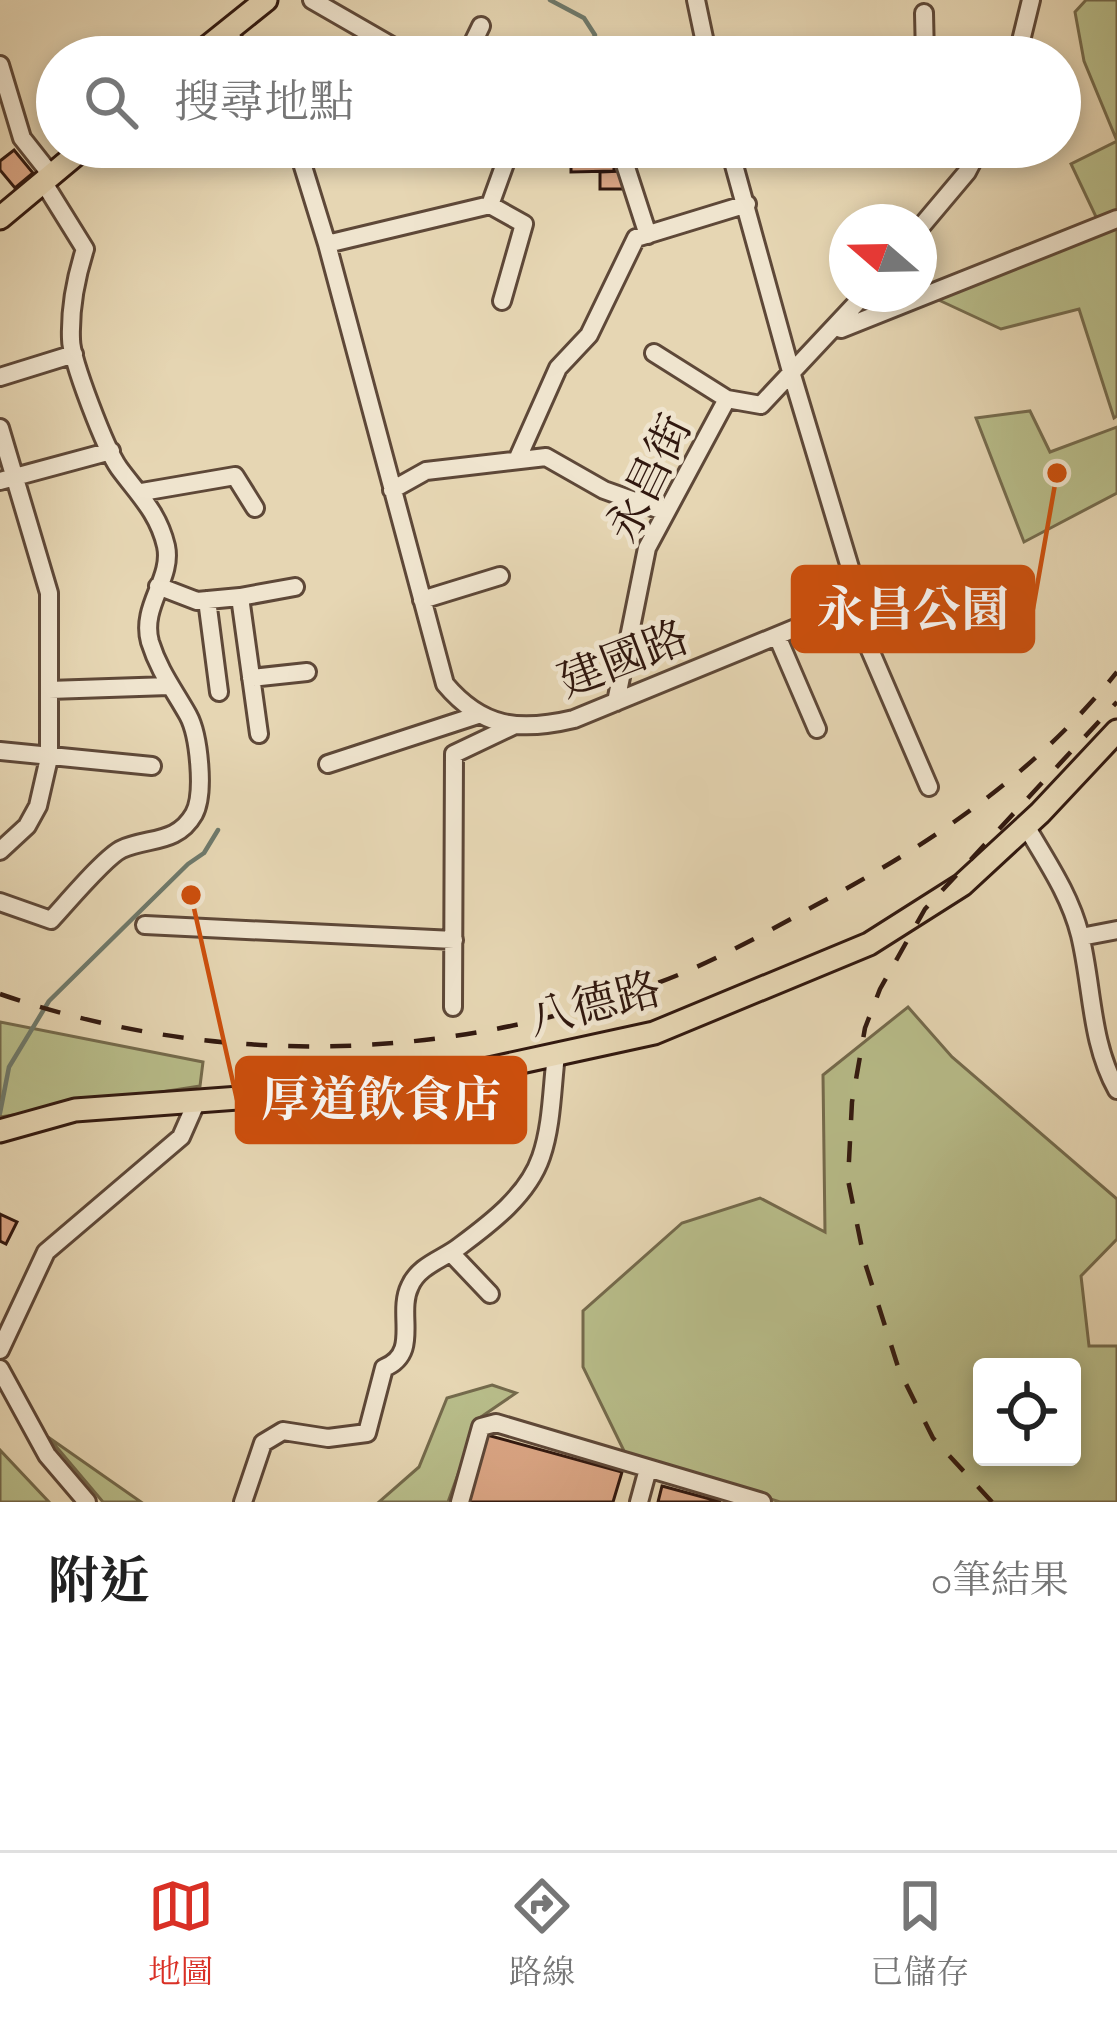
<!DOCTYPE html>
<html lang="zh-TW">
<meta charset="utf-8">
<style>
body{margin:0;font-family:"Sorts Mill Goudy","Noto Serif TC",serif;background:#f2f2f2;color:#222}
.controls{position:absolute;right:36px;bottom:36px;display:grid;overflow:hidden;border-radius:12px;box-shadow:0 6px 18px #0003}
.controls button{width:108px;height:108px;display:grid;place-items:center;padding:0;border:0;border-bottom:3px solid #e0e0e0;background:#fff;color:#222;font:60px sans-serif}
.compass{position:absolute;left:829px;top:204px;width:108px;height:108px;border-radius:50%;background:#fff;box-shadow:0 6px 18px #0003;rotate:290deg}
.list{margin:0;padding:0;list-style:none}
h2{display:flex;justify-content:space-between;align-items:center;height:156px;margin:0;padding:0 48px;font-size:51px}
h2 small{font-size:39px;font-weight:400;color:#767676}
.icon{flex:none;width:66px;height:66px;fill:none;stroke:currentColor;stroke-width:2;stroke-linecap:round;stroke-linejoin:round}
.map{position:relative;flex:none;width:1117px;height:1502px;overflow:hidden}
.search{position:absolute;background:#fff;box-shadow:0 6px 18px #0003;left:36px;right:36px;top:36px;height:132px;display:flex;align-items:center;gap:30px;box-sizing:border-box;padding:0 42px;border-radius:66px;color:#767676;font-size:45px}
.sheet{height:348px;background:#fff}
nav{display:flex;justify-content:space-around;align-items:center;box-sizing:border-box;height:168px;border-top:3px solid #e0e0e0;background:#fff;font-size:33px;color:#767676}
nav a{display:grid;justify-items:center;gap:6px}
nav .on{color:#d93025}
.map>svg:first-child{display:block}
</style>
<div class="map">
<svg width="1117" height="1502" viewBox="0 0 1117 1502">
<rect width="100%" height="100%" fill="#e6d6b3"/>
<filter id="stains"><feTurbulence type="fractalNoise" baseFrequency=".00167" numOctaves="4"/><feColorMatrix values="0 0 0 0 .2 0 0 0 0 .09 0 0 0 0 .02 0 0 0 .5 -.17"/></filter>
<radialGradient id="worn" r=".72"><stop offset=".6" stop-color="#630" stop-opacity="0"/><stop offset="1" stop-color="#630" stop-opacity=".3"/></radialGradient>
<path fill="#b8bd8a" stroke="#746a4c" stroke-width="3" fill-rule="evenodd" d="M1086,0H1117V212L1097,219L1071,164L1117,141L1084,61L1075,12Z
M1117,224V416L1114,418L1079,309L1001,329L930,296Z
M1030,411L1050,452L1117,427V493L1024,542L976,418Z
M908,1007L952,1057L1117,1199V1239L1081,1276L1089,1346H1117V1502H780L625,1453L583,1367V1311L682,1223L760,1198L825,1232L823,1075ZM982,1367H1072V1457H982Z
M0,1022L203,1062L200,1086L0,1117Z
M492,1385L516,1393L478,1419L448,1502H379L419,1467L447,1398Z
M48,1437L141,1502H103Z
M0,1450L49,1502H0Z"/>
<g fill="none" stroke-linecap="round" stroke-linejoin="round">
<path stroke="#6e796b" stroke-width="4.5" d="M550,0L584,18L595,35L585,57
M0,1113L9,1067L49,1001L188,864L204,853L218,830"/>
</g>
<path fill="#dba685" stroke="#31180f" stroke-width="3" d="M571,147H614V171L571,172Z
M14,150L33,173L15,188L0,170V161Z
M624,171V189H600V172Z
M0,1214L17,1222L6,1244L0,1241Z
M487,1435L622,1472L613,1502H468Z
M662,1486L721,1502H658Z"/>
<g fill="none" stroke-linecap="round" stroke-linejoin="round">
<defs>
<path id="minor" d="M312,0L411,57
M696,0L708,57
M924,13L925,57
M227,32L246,57
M466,57L481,26
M1017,57L1031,0
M0,65L22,138L52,176
M297,147L327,244L445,684C482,728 519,732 574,719L820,618L845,592L851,571L792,375L729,147
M622,155L648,235
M490,205L524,224L502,301
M919,229L967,172L980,147
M327,244L490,205L511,147
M841,329L1117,219
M654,353L727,399
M0,377L74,354
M0,428L49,593V758L38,806L27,826L0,851
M517,460L558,368L589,335L636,238L747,204
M0,481L111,451
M392,490L426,471L546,457L604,490L666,512
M142,492L235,476L255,508
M158,586L197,601L240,597L259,734
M845,592L929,787
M240,597L295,587
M207,600L219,692
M422,600L500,576
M777,636L817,729
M251,678L307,672
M49,690L169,686
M616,702L647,548L727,399L761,405L865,294
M0,751L152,766
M328,764L478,715
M1026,826C1047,862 1070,895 1080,935C1093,989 1090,1041 1117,1090
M0,902L51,920C66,904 106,856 122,849C149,837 177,844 194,814C205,794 199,735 188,715C174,690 159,671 150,642C140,606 173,579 166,546C158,512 138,494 119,468C106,450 71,360 71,339C70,310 76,277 85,249L44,183
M145,925L454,940
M1081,937L1117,930
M453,1007L454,754L515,725
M451,1253L490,1294
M0,1350L46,1252L181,1137L196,1103
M0,1369L47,1455L87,1502
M243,1502L263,1443L283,1431L328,1438L367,1433L384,1368C421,1353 396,1314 410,1286C419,1265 444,1259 460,1246C491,1223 528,1195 541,1157C552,1126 552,1087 556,1055
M460,1502L481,1427L496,1423L762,1502
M639,1502L648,1469"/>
<path id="major" d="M195,57L266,0
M0,218L85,147
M0,1131L75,1110L350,1090L457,1076L654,1033L869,944L962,885L1040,813L1117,731"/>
</defs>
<use href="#minor" stroke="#5e4838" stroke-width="22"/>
<use href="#major" stroke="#31180f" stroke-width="27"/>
<use href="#minor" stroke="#efe4ce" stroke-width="16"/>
<use href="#major" stroke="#e6d6b3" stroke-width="21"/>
<path stroke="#31180f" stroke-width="4.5" stroke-dasharray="21 21" stroke-linecap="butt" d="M0,994C220,1070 462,1063 678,975C726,955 771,930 816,905C931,844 1034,775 1117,672
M992,1502L933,1438L899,1370L865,1263L848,1180L852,1102L865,1028L880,989L925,909L1117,702"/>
</g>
<g text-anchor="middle" stroke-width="10" stroke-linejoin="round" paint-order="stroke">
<g font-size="45" fill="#31180f" stroke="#efe4ce">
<text transform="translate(648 478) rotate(-64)" y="16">永昌街</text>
<text transform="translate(623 658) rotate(-21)" y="16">建國路</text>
<text transform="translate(594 1003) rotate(-14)" y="16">八德路</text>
</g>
</g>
<path fill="none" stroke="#cd4f0c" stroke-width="4.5" d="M1057 473L1033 609M191 895L237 1100"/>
<g fill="#cd4f0c" stroke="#efe4ce" stroke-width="4.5">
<circle cx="1057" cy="473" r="12"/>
<circle cx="191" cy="895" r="12"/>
</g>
<g fill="#cd4f0c" stroke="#cd4f0c" stroke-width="4.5">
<rect x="793" y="567" width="240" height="84" rx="12"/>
<rect x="237" y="1058" width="288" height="84" rx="12"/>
</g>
<g font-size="48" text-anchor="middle" font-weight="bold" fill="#fff">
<text x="913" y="626">永昌公園</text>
<text x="381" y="1116">厚道飲食店</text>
</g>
<rect width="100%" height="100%" filter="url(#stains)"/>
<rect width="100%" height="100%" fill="url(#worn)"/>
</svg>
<div class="controls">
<button><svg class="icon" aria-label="locate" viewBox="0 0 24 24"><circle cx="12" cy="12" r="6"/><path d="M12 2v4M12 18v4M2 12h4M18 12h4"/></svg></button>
</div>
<svg class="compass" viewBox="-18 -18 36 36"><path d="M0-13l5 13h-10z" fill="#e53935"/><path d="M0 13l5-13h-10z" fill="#767676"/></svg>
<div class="search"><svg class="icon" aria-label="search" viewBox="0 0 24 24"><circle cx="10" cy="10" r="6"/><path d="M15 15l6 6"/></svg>搜尋地點</div>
</div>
<section class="sheet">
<h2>附近<small>0筆結果</small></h2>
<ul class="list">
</ul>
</section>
<nav>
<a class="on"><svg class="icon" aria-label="map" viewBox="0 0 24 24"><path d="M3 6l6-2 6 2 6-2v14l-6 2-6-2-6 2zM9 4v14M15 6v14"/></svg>地圖</a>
<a><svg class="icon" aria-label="directions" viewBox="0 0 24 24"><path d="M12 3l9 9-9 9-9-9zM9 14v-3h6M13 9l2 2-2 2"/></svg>路線</a>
<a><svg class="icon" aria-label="saved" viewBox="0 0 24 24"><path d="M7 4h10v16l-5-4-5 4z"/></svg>已儲存</a>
</nav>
